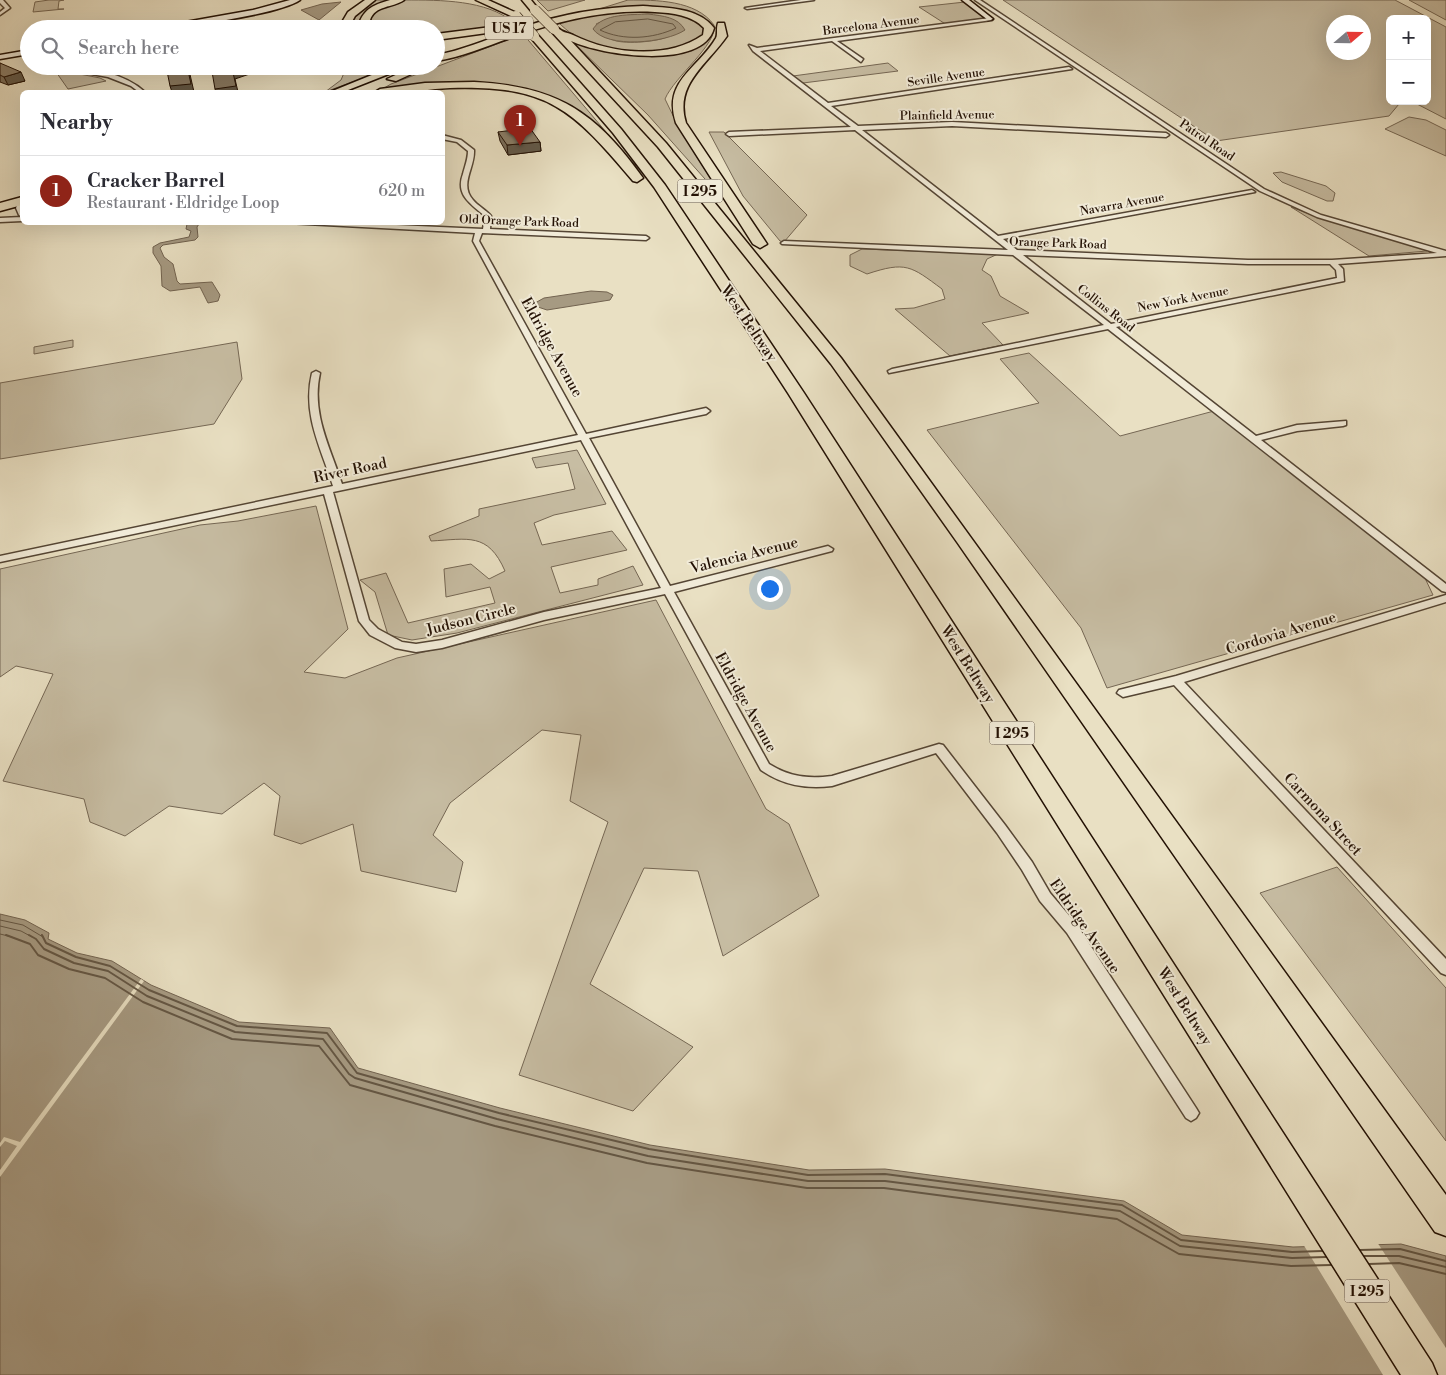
<!DOCTYPE html>
<meta charset="utf-8">
<style>
body{margin:0;font-family:"Libre Bodoni",serif;background:#f7f7f7;color:#2b2b33}
.controls{position:absolute;right:15px;top:15px;display:grid;overflow:hidden;border-radius:8px;box-shadow:0 5px 20px #0002}
.controls button{width:45px;height:45px;display:grid;place-items:center;padding:0;border:0;border-bottom:1px solid #e1e1e2;background:#fff;color:#2b2b33;font:25px sans-serif}
.compass{position:absolute;left:1326px;top:15px;width:45px;height:45px;border-radius:50%;background:#fff;box-shadow:0 5px 20px #0002;rotate:70deg}
.you{position:absolute;left:769px;top:588px;width:18px;height:18px;margin:-12px;border:4px solid #fff;border-radius:50%;background:#1a73e8;box-shadow:0 0 0 8px #1a73e833}
.badge{display:grid;place-items:center;width:32px;height:32px;border-radius:50%;background:#8f2418;color:#fff;font-size:16px;font-weight:700}
.pin{position:absolute;translate:-50% -41px;filter:drop-shadow(0 1px 2px #0008)}
.pin::after{content:'';position:absolute;top:26px;width:18px;height:15px;background:inherit;clip-path:polygon(0 0,100% 0,50% 100%)}
.list{margin:0;padding:0;list-style:none}
h2{display:flex;justify-content:space-between;align-items:center;height:65px;margin:0;padding:0 20px;font-size:21px}
h2 small{font-size:16px;font-weight:400;color:#7c7c81}
.list li{display:grid;grid-template-columns:32px 1fr auto;gap:15px;align-items:center;box-sizing:border-box;height:70px;padding:0 20px;border-top:1px solid #e1e1e2}
.list b{display:block;font-size:19px;white-space:nowrap}
.list p{margin:0;font-size:16px;white-space:nowrap;color:#7c7c81}
.list em{font-size:16px;font-style:normal;color:#7c7c81}
.icon{flex:none;width:28px;height:28px;fill:none;stroke:currentColor;stroke-width:2;stroke-linecap:round;stroke-linejoin:round}
.map{position:relative;flex:none;width:1446px;height:1375px;overflow:hidden}
.search{position:absolute;background:#fff;box-shadow:0 5px 20px #0002;left:20px;top:20px;width:425px;height:55px;display:flex;align-items:center;gap:12px;box-sizing:border-box;padding:0 18px;border-radius:28px;color:#7c7c81;font-size:19px}
.panel{position:absolute;background:#fff;box-shadow:0 5px 20px #0002;left:20px;top:90px;width:425px;height:135px;border-radius:8px}
.map>svg:first-child{display:block}
</style>
<div class="map">
<svg width="1446" height="1375" viewBox="0 0 1446 1375">
<rect width="100%" height="100%" fill="#e9e0c3"/>
<filter id="stains"><feTurbulence type="fractalNoise" baseFrequency=".004" numOctaves="4"/><feColorMatrix values="0 0 0 0 .2 0 0 0 0 .09 0 0 0 0 .02 0 0 0 .5 -.17"/></filter>
<radialGradient id="worn" r=".72"><stop offset=".6" stop-color="#630" stop-opacity="0"/><stop offset="1" stop-color="#630" stop-opacity=".3"/></radialGradient>
<path fill="#c7bda3" stroke="#756754" fill-rule="evenodd" d="M49,0H64L59,1L58,9H64L33,12L35,2Z
M372,0H396L375,7L365,25L371,29H349L348,21Z
M404,0C442,0 486,0 513,22L483,31L436,36V29H380L371,24L370,15L384,6Z
M537,0H585L548,11Z
M628,0C656,0 696,0 714,25C718,44 674,77 665,99L680,130L716,187L713,188L648,115L574,43L608,52L630,54L669,51L709,37L712,30L683,13L596,10Z
M1003,0H1395L1446,27V119L1417,104H1399L1389,116L1216,141ZM1390,19H1427V101H1390ZM1364,22V52H1334V22Z
M1409,0H1446V20Z
M965,2L986,18L947,25L919,7Z
M644,10L686,16L705,27V33C683,56 621,55 593,45C579,40 568,32 558,22L574,17ZM632,15L667,37C656,42 621,45 611,39C605,36 600,29 596,24L605,20Z
M523,34L623,152L566,104L496,86L379,91L391,84Z
M888,63L898,71L803,83L793,76Z
M347,66H396L325,92L341,80Z
M54,69L100,78L106,81L68,89Z
M1409,117L1426,120L1446,130V156L1385,129Z
M709,132H724L807,215L784,242L780,241L743,196Z
M1281,172L1326,186L1335,193L1333,201H1327L1282,182L1273,173Z
M1291,207L1323,219L1429,249L1427,251L1369,256Z
M862,249L998,254L987,259L982,270L991,276L1000,296L1029,313L982,323L1003,345L950,356L895,309L914,308L945,299L942,289C911,266 906,261 867,274L850,266V255Z
M73,340V347L34,354V347Z
M237,342L242,379L214,424L0,459V383Z
M1029,353L1120,436L1214,411L1424,576L1433,595L1107,688L1081,628L927,430L1039,403L1000,359Z
M577,450L606,504L554,515L534,523L542,545L612,531L627,550L551,567L560,593L598,585V579L633,566L643,585L457,633L412,640L388,635L375,592L360,580L386,573L408,623L495,603L490,587L446,597L444,569L471,564L489,579L505,571C488,532 468,539 431,541L429,536L479,516V509L575,489L568,463L536,468L532,458Z
M316,506L348,629L304,672L345,678L397,658L656,600L766,809L789,824L819,896L723,956L698,871L644,868L590,984L693,1047L633,1111L519,1075L608,822L570,801L581,735L542,730L450,803L433,835L463,862L456,892L361,871L353,824L301,844L274,835L280,796L264,783L222,814L169,806L125,836L90,822L84,799L3,781L53,674L16,666L0,677V569L200,525L238,521Z
M1337,867L1446,988V1141L1260,893Z"/>
<path fill="#a69a82" stroke="#726350" d="M341,2L319,20L301,10L322,4Z
M648,14C663,16 678,17 685,30C666,43 607,49 593,29C603,13 632,15 648,14Z
M187,224H199L197,227L198,237L195,240L163,245L160,248L164,257L173,264L177,281L180,284L212,282L220,295L218,301L208,303L200,287L170,291L162,286L161,266L153,253V247L160,243L189,237L191,231L186,229Z
M591,291L607,292L613,295L610,300L547,310L535,306V303L544,298Z
M0,914L25,920L49,933L48,939L77,953L112,961L151,985L239,1022L330,1028L358,1068L500,1108L650,1145L809,1170L885,1169L1124,1201L1182,1235L1293,1247L1401,1244L1446,1256V1375H0Z"/>
<path fill="#e9e0c3" d="M141,979L144,981L0,1177V1170L17,1146L5,1141L0,1147V1143L4,1137L20,1142Z
M1377,1242L1446,1348V1375H1383L1303,1244Z"/>
<g fill="none" stroke-linecap="round" stroke-linejoin="round">
<path stroke="#645643" stroke-width="1" d="M648,19L673,24L676,28C653,39 623,41 600,30L615,22Z
M0,920L23,925L43,937
M0,926L21,931L32,937
M0,934L12,937"/>
<path stroke="#645643" stroke-width="2" d="M6,935L30,944L38,955L69,969L105,978L143,1002L232,1039L319,1046L350,1085L495,1126L647,1163L807,1188H884L1117,1219L1179,1254L1291,1266L1331,1265
M29,935L36,939L44,949L74,963L108,971L147,996L235,1032L323,1039L349,1074L355,1078L497,1119L648,1156L808,1181H885L1120,1211L1180,1246L1292,1258L1326,1257
M42,935L46,943L76,957L110,966L149,990L237,1026L327,1033L357,1073L499,1113L649,1149L808,1175L885,1174L1122,1205L1181,1240L1292,1252L1322,1251
M1360,1250L1400,1249L1446,1261
M1364,1256H1399L1446,1267
M1369,1264L1399,1263L1446,1274"/>
<defs>
<path id="street" d="M0,0H3L10,8L0,15V12L5,8L0,3Z
M801,0H814L747,9L745,8Z
M975,0H980L1264,189L1321,215L1446,251V256L1338,264L1343,269L1344,281L1116,327L1256,436L1297,425L1346,421V425L1343,426L1297,431L1261,440L1446,584V592L1442,591L1108,329L889,373L888,371L892,369L1104,325L1013,255L782,244L781,243L784,241L1008,250L855,130L729,136L726,134L729,132L851,127L753,51L749,45L757,48L990,18L992,20L837,41L863,59L861,62L832,41L760,51L828,103L1069,67L1072,69L831,106L858,126L952,122L1166,133L1169,135L1166,137L952,126L862,130L998,236L1252,190L1255,192L1003,239L1017,250L1248,260H1332L1437,253L1317,217L1260,191ZM1023,255L1248,264H1330L1336,270L1337,278L1111,324Z
M25,51L29,55V61L22,53Z
M46,66C77,66 120,69 145,92H139L131,86L108,77Z
M442,135L461,140L474,150C475,168 459,184 473,200C478,206 486,210 491,216L490,229L646,236L649,238L646,240L482,233L479,241L586,434L706,408L710,411L706,414L589,438L670,586L828,546L833,549L832,551L674,592L769,764C790,777 808,779 832,776L939,744L943,745L1005,825L1032,862L1050,893L1077,925L1196,1108L1199,1113L1196,1118L1191,1121L1186,1118L1067,933L1040,901L1022,870L997,833L936,753L832,786C805,789 783,785 761,770L665,594L544,620L442,648L416,652L395,648L370,635L359,621L324,494L0,562V556L333,486C321,448 302,414 312,373L316,371L320,373C311,413 330,447 342,484L578,435L473,241L475,233L268,222H331L483,229L485,216C471,204 455,195 463,174C465,166 468,159 468,151L457,142L442,139ZM581,440L661,588L544,612L442,640L416,644L402,642L378,629L369,620L333,492Z
M22,200V221L0,222V218L22,217L19,215L16,208L19,201Z
M1446,595V602L1184,682L1446,959V975L1441,973L1174,685L1123,697L1117,693L1119,690L1176,676Z"/>
<path id="secondary" d="M290,0H300C278,15 175,29 146,29L253,10Z
M962,0H969L993,19L988,20Z
M29,50V54L0,59V55Z"/>
<path id="highway" d="M365,0H375L355,16L348,29H338L348,12Z
M390,0H404C393,8 375,5 370,20L379,29C371,29 366,28 360,21C366,7 377,4 390,0Z
M476,0H488L519,14L511,16Z
M522,0H531L539,10L532,12Z
M643,6C667,8 698,7 714,28C703,71 600,55 571,41L666,143L841,358L1446,1195V1236L1435,1232L957,542L831,364L658,147L549,29L557,27C563,33 566,32 573,35C611,54 667,60 703,35L704,28C692,15 672,13 655,12C606,9 559,21 513,37C487,46 463,57 436,61V55C466,50 494,36 523,27C562,14 602,7 643,6Z
M718,23H724L727,36C707,65 674,84 686,123L767,244L760,248L753,244L676,123C662,81 698,69 716,38C718,34 716,28 718,23Z
M491,27L494,28V32L436,40V34Z
M531,34H537L621,129L665,185L804,393L1432,1363L1437,1375H1401L788,393L654,187L613,133L531,38Z
M394,66H409L343,92H330Z
M415,66H429L396,81L387,79Z
M474,82C556,86 595,111 643,178L637,182L633,181C572,109 549,85 450,88C426,89 399,95 375,92L380,89L425,83Z
M22,197V205L0,211V203Z"/>
</defs>
<use href="#street" stroke="#544534" stroke-width="3"/>
<use href="#secondary" stroke="#231104" stroke-width="3"/>
<use href="#highway" stroke="#231104" stroke-width="3"/>
<use href="#street" fill="#f1ebd8" fill-rule="evenodd"/>
<use href="#secondary" fill="#f1ebd8" fill-rule="evenodd"/>
<use href="#highway" fill="#e9e0c3" fill-rule="evenodd"/>
<defs>
<path id="highway-bridge" d="M535,10L554,29
M516,16L534,36"/>
</defs>
<use href="#highway-bridge" stroke="#231104" stroke-width="11" stroke-linecap="butt"/>
<use href="#highway-bridge" stroke="#e9e0c3" stroke-width="10"/>
</g>
<path fill="#776c59" stroke="#231104" d="M0,63L25,81L8,85L0,82Z
M498,132L540,142L541,151L508,155L500,141Z"/>
<path fill="#615848" stroke="#231104" d="M250,25L251,29H245Z
M187,66L189,70L194,92H172L170,86Z
M235,66H273L235,79L238,92H216L215,89L232,68Z
M21,72L25,81L8,85L4,77Z
M540,142L541,151L508,155L507,145Z"/>
<path fill="#8a7d67" stroke="#231104" d="M224,24L250,25L245,29H217Z
M0,63L21,72L4,77L0,75Z
M166,66H187L191,84L170,86Z
M211,66H235L232,68L236,86L215,89Z
M530,128L540,142L507,145L498,132Z"/>
<g text-anchor="middle" stroke-width="4" stroke-linejoin="round" paint-order="stroke">
<g font-size="12" fill="#231104" stroke="#f1ebd8">
<text transform="translate(871 25) rotate(-7)" y="4">Barcelona Avenue</text>
<text transform="translate(946 77) rotate(-8)" y="4">Seville Avenue</text>
<text transform="translate(947 115) rotate(-1)" y="4">Plainfield Avenue</text>
<text transform="translate(1207 140) rotate(34)" y="4">Patrol Road</text>
<text transform="translate(1122 204) rotate(-10)" y="4">Navarra Avenue</text>
<text transform="translate(519 221) rotate(2)" y="4">Old Orange Park Road</text>
<text transform="translate(1058 243) rotate(2)" y="4">Orange Park Road</text>
<text transform="translate(1183 299) rotate(-11)" y="4">New York Avenue</text>
<text transform="translate(1106 308) rotate(38)" y="4">Collins Road</text>
</g>
<g fill="#f1ebd8" stroke="#615244" stroke-width="1">
<rect x="485" y="16.5" width="48" height="23" rx="4"/>
<rect x="677.5" y="179.5" width="45" height="23" rx="4"/>
<rect x="989.5" y="721.5" width="45" height="23" rx="4"/>
<rect x="1344.5" y="1279.5" width="45" height="23" rx="4"/>
</g>
<g font-size="14" font-weight="bold" fill="#231104">
<text x="509" y="33">US 17</text>
<text x="700" y="196">I 295</text>
<text x="1012" y="738">I 295</text>
<text x="1367" y="1296">I 295</text>
</g>
<g font-size="15" fill="#231104" stroke="#f1ebd8">
<text transform="translate(749 323) rotate(56)" y="5">West Beltway</text>
<text transform="translate(552 347) rotate(61)" y="5">Eldridge Avenue</text>
<text transform="translate(350 470) rotate(-12)" y="5">River Road</text>
<text transform="translate(744 555) rotate(-14)" y="5">Valencia Avenue</text>
<text transform="translate(471 619) rotate(-14)" y="5">Judson Circle</text>
<text transform="translate(1281 633) rotate(-17)" y="5">Cordovia Avenue</text>
<text transform="translate(968 664) rotate(58)" y="5">West Beltway</text>
<text transform="translate(746 702) rotate(61)" y="5">Eldridge Avenue</text>
<text transform="translate(1323 814) rotate(47)" y="5">Carmona Street</text>
<text transform="translate(1085 926) rotate(55)" y="5">Eldridge Avenue</text>
<text transform="translate(1185 1006) rotate(58)" y="5">West Beltway</text>
</g>
</g>
<rect width="100%" height="100%" filter="url(#stains)"/>
<rect width="100%" height="100%" fill="url(#worn)"/>
</svg>
<div class="controls">
<button>+</button>
<button>−</button>
</div>
<svg class="compass" viewBox="-18 -18 36 36"><path d="M0-13l5 13h-10z" fill="#e53935"/><path d="M0 13l5-13h-10z" fill="#7c7c81"/></svg>
<div class="you"></div>
<div class="pin badge" style="left:520px;top:146px">1</div>
<div class="search"><svg class="icon" aria-label="search" viewBox="0 0 24 24"><circle cx="10" cy="10" r="6"/><path d="M15 15l6 6"/></svg>Search here</div>
<section class="panel">
<h2>Nearby<small></small></h2>
<ul class="list">
<li><span class="badge">1</span><div><b>Cracker Barrel</b><p>Restaurant · Eldridge Loop</p></div><em>620 m</em></li>
</ul>
</section>
</div>
